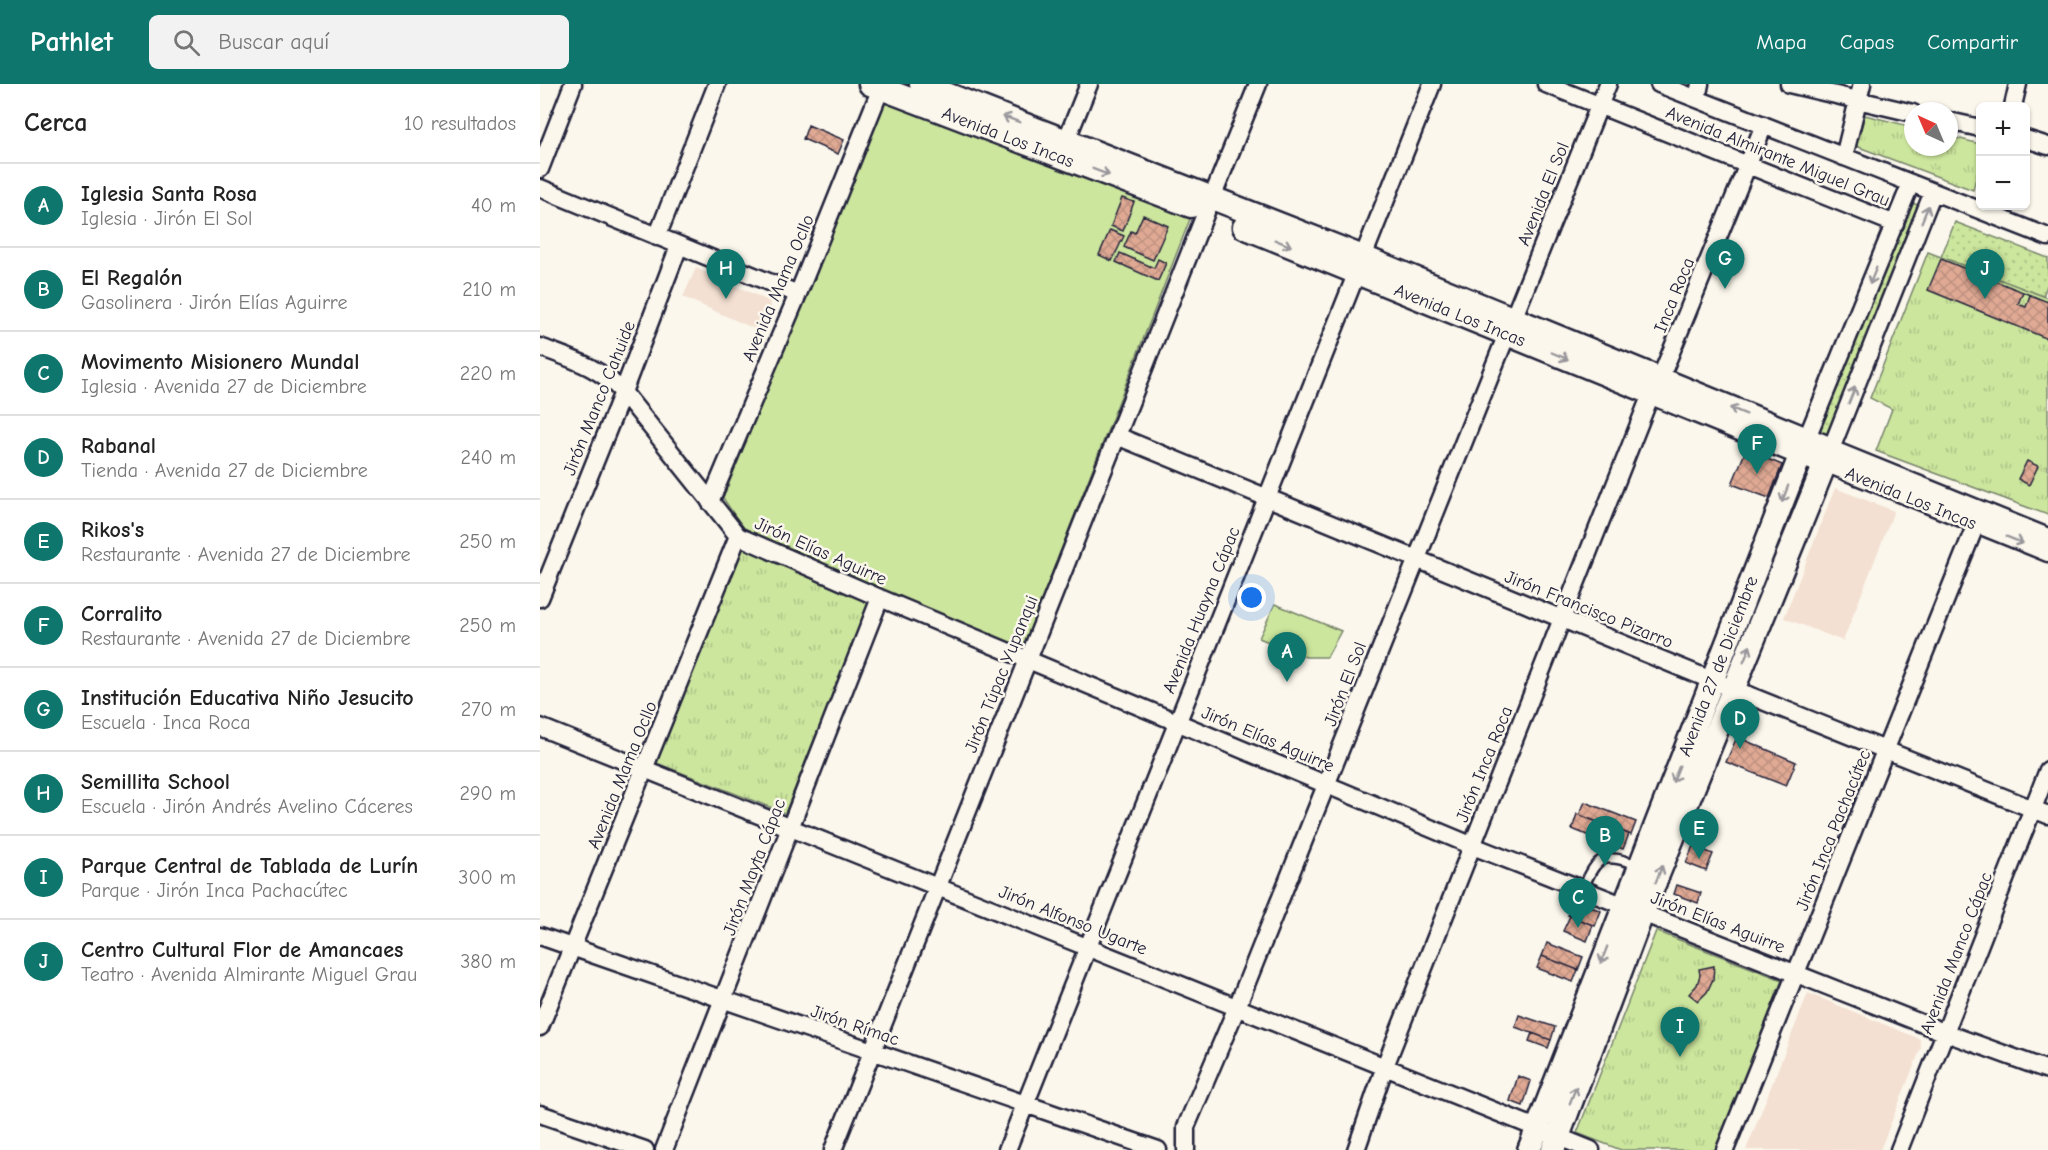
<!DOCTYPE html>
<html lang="es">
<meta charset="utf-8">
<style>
body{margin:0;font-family:"Comic Neue",sans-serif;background:#f2f2f2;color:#222}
.controls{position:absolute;right:18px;top:18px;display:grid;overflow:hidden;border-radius:9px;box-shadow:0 2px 4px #0004}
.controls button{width:54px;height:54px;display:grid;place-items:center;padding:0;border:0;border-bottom:2px solid #e0e0e0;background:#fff;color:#222;font:30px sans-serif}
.compass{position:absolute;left:1364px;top:18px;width:54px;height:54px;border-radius:50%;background:#fff;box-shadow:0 2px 4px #0004;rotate:316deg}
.you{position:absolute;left:712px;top:514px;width:21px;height:21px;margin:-15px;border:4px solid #fff;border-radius:50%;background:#1a73e8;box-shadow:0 0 0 9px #1a73e833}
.badge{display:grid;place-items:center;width:39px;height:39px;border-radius:50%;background:#0f766e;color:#fff;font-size:20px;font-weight:700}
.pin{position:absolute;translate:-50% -50px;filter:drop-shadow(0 2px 3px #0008)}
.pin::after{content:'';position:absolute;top:32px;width:21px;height:18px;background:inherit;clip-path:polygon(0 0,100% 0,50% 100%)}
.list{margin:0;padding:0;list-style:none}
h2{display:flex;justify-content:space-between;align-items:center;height:78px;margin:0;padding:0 24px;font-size:26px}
h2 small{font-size:20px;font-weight:400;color:#767676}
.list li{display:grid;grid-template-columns:39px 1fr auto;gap:18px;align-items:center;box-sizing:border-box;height:84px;padding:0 24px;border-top:2px solid #e0e0e0}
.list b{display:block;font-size:22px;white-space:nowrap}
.list p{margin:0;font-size:20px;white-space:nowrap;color:#767676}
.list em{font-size:20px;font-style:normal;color:#767676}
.icon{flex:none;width:33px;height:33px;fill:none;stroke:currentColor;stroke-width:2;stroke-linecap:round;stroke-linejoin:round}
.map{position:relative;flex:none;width:1508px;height:1066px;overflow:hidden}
header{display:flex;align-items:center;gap:36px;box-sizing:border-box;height:84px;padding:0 30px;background:#0f766e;color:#fff}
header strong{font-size:28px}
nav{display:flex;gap:33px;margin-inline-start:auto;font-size:21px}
.search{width:420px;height:54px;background:#f2f2f2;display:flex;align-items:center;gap:15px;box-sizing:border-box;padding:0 21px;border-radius:9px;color:#767676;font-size:22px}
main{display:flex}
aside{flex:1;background:#fff}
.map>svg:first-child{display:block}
</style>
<header>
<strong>Pathlet</strong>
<div class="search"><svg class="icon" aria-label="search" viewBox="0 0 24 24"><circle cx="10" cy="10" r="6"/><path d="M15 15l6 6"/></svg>Buscar aquí</div>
<nav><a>Mapa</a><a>Capas</a><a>Compartir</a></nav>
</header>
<main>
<aside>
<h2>Cerca<small>10 resultados</small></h2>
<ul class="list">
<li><span class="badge">A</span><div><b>Iglesia Santa Rosa</b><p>Iglesia · Jirón El Sol</p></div><em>40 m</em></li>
<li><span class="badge">B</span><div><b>El Regalón</b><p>Gasolinera · Jirón Elías Aguirre</p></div><em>210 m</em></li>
<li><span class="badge">C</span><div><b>Movimento Misionero Mundal</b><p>Iglesia · Avenida 27 de Diciembre</p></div><em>220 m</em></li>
<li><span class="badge">D</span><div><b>Rabanal</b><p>Tienda · Avenida 27 de Diciembre</p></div><em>240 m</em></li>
<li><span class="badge">E</span><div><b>Rikos's</b><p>Restaurante · Avenida 27 de Diciembre</p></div><em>250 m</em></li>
<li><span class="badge">F</span><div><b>Corralito</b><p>Restaurante · Avenida 27 de Diciembre</p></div><em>250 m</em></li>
<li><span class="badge">G</span><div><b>Institución Educativa Niño Jesucito</b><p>Escuela · Inca Roca</p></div><em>270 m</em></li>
<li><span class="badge">H</span><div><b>Semillita School</b><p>Escuela · Jirón Andrés Avelino Cáceres</p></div><em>290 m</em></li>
<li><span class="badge">I</span><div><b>Parque Central de Tablada de Lurín</b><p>Parque · Jirón Inca Pachacútec</p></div><em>300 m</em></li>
<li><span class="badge">J</span><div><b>Centro Cultural Flor de Amancaes</b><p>Teatro · Avenida Almirante Miguel Grau</p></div><em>380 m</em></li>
</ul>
</aside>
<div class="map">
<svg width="1508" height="1066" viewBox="0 0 1508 1066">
<defs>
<pattern id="grass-dots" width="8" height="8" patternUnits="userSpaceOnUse" patternTransform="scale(1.5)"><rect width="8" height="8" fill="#cce69d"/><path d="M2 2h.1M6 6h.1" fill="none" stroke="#afc588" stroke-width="1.8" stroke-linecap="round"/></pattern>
<pattern id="park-tufts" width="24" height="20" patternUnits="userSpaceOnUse" patternTransform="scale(1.5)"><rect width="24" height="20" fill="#cce69d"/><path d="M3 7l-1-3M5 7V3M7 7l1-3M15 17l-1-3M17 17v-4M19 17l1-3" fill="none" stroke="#afc588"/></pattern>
<pattern id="building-cross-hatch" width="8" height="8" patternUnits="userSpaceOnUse" patternTransform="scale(1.5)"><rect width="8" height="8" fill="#dfa994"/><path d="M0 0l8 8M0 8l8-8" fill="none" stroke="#bf9180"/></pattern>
</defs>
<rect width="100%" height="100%" fill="#fbf7ec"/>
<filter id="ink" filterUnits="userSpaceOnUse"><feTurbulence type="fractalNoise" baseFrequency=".0167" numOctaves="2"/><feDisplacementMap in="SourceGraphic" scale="12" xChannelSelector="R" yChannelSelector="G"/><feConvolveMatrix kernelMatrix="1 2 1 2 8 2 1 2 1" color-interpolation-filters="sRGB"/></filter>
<g filter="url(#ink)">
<path fill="#f3e0d2" d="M156,184L229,217L233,228L224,249L143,213Z
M1295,404L1354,427L1303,557L1244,534Z
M1268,909L1380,955L1381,964L1340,1066H1206Z"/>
<path fill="url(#grass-dots)" stroke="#77846c" stroke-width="1.5" d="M1369,118L1381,122L1288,357L1274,351Z
M1415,138L1508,174V199L1503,212L1401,173Z"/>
<path fill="url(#park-tufts)" stroke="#77846c" stroke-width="1.5" d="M1325,31L1373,43V63H1409V52L1440,60V79L1433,106L1316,62Z
M1388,168L1508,214V431L1336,367L1352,325L1330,314Z
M203,460L329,519L245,729L114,678Z
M1116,847L1242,896L1176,1066H1081L1037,1049Z"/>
<path fill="#cce69d" stroke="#77846c" stroke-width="1.5" d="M345,13L650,135L482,566L205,447L183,414Z
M735,520L801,547L787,573H766L719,554Z"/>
<path fill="url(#building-cross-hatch)" stroke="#22223b" stroke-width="1.5" fill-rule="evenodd" d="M268,41L304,56L298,70L263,55Z
M582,114L594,118L583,147L571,142Z
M603,131L628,142L613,176L584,163L591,147L595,149Z
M570,146L584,152L572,177L559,171Z
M580,169L614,184L618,175L626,179L618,197L576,178Z
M1401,175L1508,218V255L1388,206ZM1483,208L1490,211L1486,223L1478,220Z
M1206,366L1242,381L1229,414L1192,400Z
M1487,377L1498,382L1489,401L1478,395Z
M1197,653L1256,678L1246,702L1186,678Z
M1045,718L1096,738L1091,751L1039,731Z
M1037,730L1089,750L1083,765L1032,745Z
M1153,762L1173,770L1166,787L1146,779Z
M1137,801L1161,809L1158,819L1134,810Z
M1034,816L1061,827L1055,842L1028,831Z
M1030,832L1053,841L1047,857L1023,847Z
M1007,859L1043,873L1038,886L1002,872Z
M1002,872L1038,886L1033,898L997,884Z
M1174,882L1173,895L1167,908L1158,917L1149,910L1157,901L1160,891L1159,885Z
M979,931L1015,943L1011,956L975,943Z
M992,949L1011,956L1008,964L989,957Z
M978,992L991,997L983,1022L970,1017Z"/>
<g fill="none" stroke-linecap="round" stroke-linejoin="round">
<defs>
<path id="lane" d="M1042,806C1059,770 1061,769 1099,781"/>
<path id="street" d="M1006,0L1355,140
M1119,0L1508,153
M1249,0L1373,29
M1157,15L1160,0
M1473,22L1478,0
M1409,37L1440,44
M1486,55L1508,62
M526,57L549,0
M1304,73L1322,0
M0,85L33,0
M0,104L258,210
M1393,108L1291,365L1508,453
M672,114L718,0
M117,153L177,0
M973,235L1068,0
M0,263C34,276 57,282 83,308L198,452L340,514L933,762L1406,949L1508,986
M1120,295L1224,41
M577,352L1193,605L1508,731
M1266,356L1371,99
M1285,379L1508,469
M170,418L258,210L341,4
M0,514L83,308L139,162
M0,643L1051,1066
M0,852L618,1066
M0,943L198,452
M0,1030L105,1066
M124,1066L340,514
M293,1066L666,128
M467,1066L892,0
M646,1066V1043L697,923L967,250
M816,1066L845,982L1111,310
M1185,1066L1436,440
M1359,1066L1508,686"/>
<path id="secondary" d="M330,0L651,122
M381,0L823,173L1291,365L1102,830L1013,1066
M704,143L1271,374
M989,1066L1266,357"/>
</defs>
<use href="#lane" stroke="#22223b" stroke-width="13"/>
<use href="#street" stroke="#22223b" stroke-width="21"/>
<use href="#secondary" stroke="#22223b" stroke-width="27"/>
<use href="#lane" stroke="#fbf7ec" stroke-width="8"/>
<use href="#street" stroke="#fbf7ec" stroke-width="16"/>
<use href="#secondary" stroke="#fbf7ec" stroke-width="22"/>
</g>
<defs><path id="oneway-shaft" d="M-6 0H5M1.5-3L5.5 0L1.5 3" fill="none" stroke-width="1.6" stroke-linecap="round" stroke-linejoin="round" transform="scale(1.5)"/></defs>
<g stroke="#99979c">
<use href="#oneway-shaft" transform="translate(471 35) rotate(-159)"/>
<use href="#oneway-shaft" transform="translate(561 88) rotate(21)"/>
<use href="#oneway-shaft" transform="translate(1385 130) rotate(-68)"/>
<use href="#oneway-shaft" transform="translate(743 159) rotate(22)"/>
<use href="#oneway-shaft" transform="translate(1333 192) rotate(112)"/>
<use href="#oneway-shaft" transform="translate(1020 272) rotate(23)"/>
<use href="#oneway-shaft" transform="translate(1312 311) rotate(-68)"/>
<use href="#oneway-shaft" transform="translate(1198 327) rotate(-158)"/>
<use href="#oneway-shaft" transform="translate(1245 410) rotate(111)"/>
<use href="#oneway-shaft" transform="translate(1475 456) rotate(22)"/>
<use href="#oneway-shaft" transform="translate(1207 570) rotate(-68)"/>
<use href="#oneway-shaft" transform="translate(1136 690) rotate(112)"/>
<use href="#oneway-shaft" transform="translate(1119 790) rotate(-68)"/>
<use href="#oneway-shaft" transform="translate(1064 871) rotate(111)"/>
<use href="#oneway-shaft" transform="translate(1033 1011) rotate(-69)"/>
</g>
</g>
<g text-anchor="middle" stroke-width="5" stroke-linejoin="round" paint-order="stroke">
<g font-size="18" fill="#22223b" stroke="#fbf7ec">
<text transform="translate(468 53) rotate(21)" y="6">Avenida Los Incas</text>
<text transform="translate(1238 72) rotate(22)" y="6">Avenida Almirante Miguel Grau</text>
<text transform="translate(1003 110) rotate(-68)" y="6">Avenida El Sol</text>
<text transform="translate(238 204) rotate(-67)" y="6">Avenida Mama Ocllo</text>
<text transform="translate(1134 211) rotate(-68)" y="6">Inca Roca</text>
<text transform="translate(920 231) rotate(22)" y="6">Avenida Los Incas</text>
<text transform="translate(59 314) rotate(-68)" y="6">Jirón Manco Cahuide</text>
<text transform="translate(1371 414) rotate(22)" y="6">Avenida Los Incas</text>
<text transform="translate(281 467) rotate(24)" y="6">Jirón Elías Aguirre</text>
<text transform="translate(1049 525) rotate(22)" y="6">Jirón Francisco Pizarro</text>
<text transform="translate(661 526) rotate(-68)" y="6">Avenida Huayna Cápac</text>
<text transform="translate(1178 582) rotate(-69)" y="6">Avenida 27 de Diciembre</text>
<text transform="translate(461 590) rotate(-68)" y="6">Jirón Túpac Yupanqui</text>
<text transform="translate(805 600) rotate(-69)" y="6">Jirón El Sol</text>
<text transform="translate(728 655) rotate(23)" y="6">Jirón Elías Aguirre</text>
<text transform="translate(944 680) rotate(-68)" y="6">Jirón Inca Roca</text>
<text transform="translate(82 691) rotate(-68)" y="6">Avenida Mama Ocllo</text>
<text transform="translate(1293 746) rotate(-68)" y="6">Jirón Inca Pachacútec</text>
<text transform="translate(214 783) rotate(-69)" y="6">Jirón Mayta Cápac</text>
<text transform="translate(533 836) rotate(22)" y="6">Jirón Alfonso Ugarte</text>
<text transform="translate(1178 838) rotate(21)" y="6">Jirón Elías Aguirre</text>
<text transform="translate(1416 869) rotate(-69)" y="6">Avenida Manco Cápac</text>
<text transform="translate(315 941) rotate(19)" y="6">Jirón Rímac</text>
</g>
</g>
</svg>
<div class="controls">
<button>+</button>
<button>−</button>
</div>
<svg class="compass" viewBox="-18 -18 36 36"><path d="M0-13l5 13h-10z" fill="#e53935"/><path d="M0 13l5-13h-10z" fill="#767676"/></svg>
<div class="you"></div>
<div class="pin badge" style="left:747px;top:598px">A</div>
<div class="pin badge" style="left:1065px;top:782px">B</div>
<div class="pin badge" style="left:1038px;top:844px">C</div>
<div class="pin badge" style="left:1200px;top:665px">D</div>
<div class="pin badge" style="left:1159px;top:775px">E</div>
<div class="pin badge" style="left:1217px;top:390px">F</div>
<div class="pin badge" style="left:1185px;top:205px">G</div>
<div class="pin badge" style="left:186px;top:215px">H</div>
<div class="pin badge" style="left:1140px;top:973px">I</div>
<div class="pin badge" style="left:1445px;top:215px">J</div>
</div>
</main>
